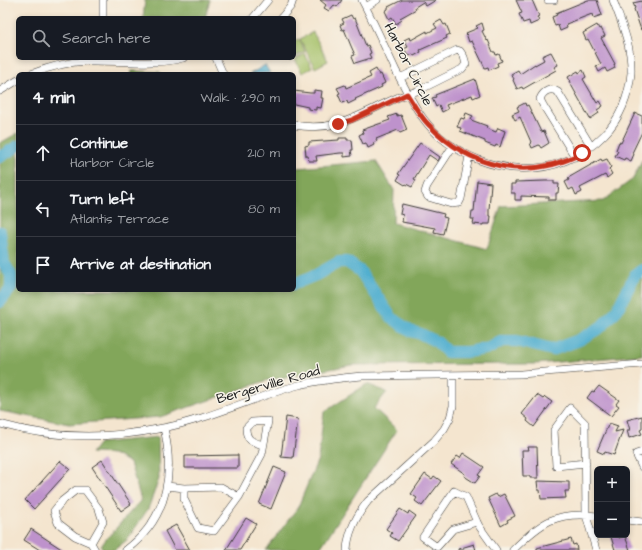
<!DOCTYPE html>
<meta charset="utf-8">
<style>
body{margin:0;font-family:"Architects Daughter",sans-serif;background:#242831;color:#f1f3f6}
.controls{position:absolute;right:12px;bottom:12px;display:grid;overflow:hidden;border-radius:6px;box-shadow:0 2px 6px #0003}
.controls button{width:36px;height:36px;display:grid;place-items:center;padding:0;border:0;border-bottom:1px solid #363941;background:#171b24;color:#f1f3f6;font:20px sans-serif}
.stop{position:absolute;width:12px;height:12px;margin:-9px;border:3px solid #c8321e;border-radius:50%;background:#fff}
.stop.end{background:#c8321e;border-color:#fff;box-shadow:0 1px 4px #0008}
.list{margin:0;padding:0;list-style:none}
h2{display:flex;justify-content:space-between;align-items:center;height:52px;margin:0;padding:0 16px;font-size:17px}
h2 small{font-size:13px;font-weight:400;color:#9ea1a6}
.list li{display:grid;grid-template-columns:26px 1fr auto;gap:12px;align-items:center;box-sizing:border-box;height:56px;padding:0 16px;border-top:1px solid #363941}
.list b{display:block;font-size:15px;white-space:nowrap}
.list p{margin:0;font-size:13px;white-space:nowrap;color:#9ea1a6}
.list em{font-size:13px;font-style:normal;color:#9ea1a6}
.icon{flex:none;width:22px;height:22px;fill:none;stroke:currentColor;stroke-width:2;stroke-linecap:round;stroke-linejoin:round}
.map{position:relative;flex:none;width:642px;height:550px;overflow:hidden}
.search{position:absolute;background:#171b24;box-shadow:0 2px 6px #0003;left:16px;top:16px;width:280px;height:44px;display:flex;align-items:center;gap:10px;box-sizing:border-box;padding:0 14px;border-radius:6px;color:#9ea1a6;font-size:15px}
.panel{position:absolute;background:#171b24;box-shadow:0 2px 6px #0003;left:16px;top:72px;width:280px;height:220px;border-radius:6px}
.map>svg:first-child{display:block}
</style>
<div class="map">
<svg width="642" height="550" viewBox="0 0 642 550">
<rect width="100%" height="100%" fill="#f7f3e8"/>
<filter id="ink" filterUnits="userSpaceOnUse"><feTurbulence type="fractalNoise" baseFrequency=".025" numOctaves="2"/><feDisplacementMap in="SourceGraphic" scale="8" xChannelSelector="R" yChannelSelector="G"/><feConvolveMatrix kernelMatrix="1 2 1 2 8 2 1 2 1" color-interpolation-filters="sRGB"/></filter>
<filter id="wash" filterUnits="userSpaceOnUse"><feTurbulence type="fractalNoise" baseFrequency=".012" numOctaves="4" result="noise"/><feDisplacementMap in="SourceGraphic" scale="16" xChannelSelector="R" yChannelSelector="G"/><feGaussianBlur stdDeviation="0.9" result="paint"/><feColorMatrix in="noise" values="0 0 0 0 0 0 0 0 0 0 0 0 0 0 0 0 0 1.4 0 .05"/><feComposite in="paint" operator="in"/></filter>
<g filter="url(#wash)">
<rect width="100%" height="100%" fill="#f4e5cf"/>
<path fill="#a3bf65" stroke="#606e40" d="M313,32L328,61L315,68L300,39Z
M299,39L305,52L294,57V42Z
M305,54L312,68L302,73L295,59Z"/>
<path fill="#82a65a" stroke="#4f613b" d="M145,0H210L205,18H143Z
M132,71L159,72L162,74H131Z
M18,133V290H294V166L297,168L376,161L394,190L393,223L487,249L501,206L603,201L633,179L642,160V355L535,364L352,365L265,381L160,417L69,424L0,411V143Z
M367,384L387,392L374,408L397,430L319,550H266L298,507L318,459L324,412Z
M158,437L159,479L148,509L127,540L114,550H103L101,545L141,500L130,463L113,454L91,453L99,443Z"/>
<path fill="#51afcf" stroke="#366676" d="M265,65L270,73L250,74Z"/>
<g fill="none" stroke-linecap="round" stroke-linejoin="round">
<path stroke="#51afcf" stroke-width="12" d="M0,157L18,146
M0,232L4,263L11,275V288L0,302
M294,284L316,275L339,262H347L360,271L391,317L410,331L421,334L437,342L447,352H467L490,348L502,341H517L552,350L579,340L601,327L617,310L635,275L642,270"/>
</g>
<g id="blocks">
<path fill="#be92cc" d="M320,0H342L337,7L334,5L329,11L324,8L326,5Z
M402,0H436L426,6L423,2L415,7L416,9L400,18L402,20L396,24L392,17L389,19L385,11L388,9V7Z
M516,0H532L539,16L537,17L539,21L530,25L529,21L523,23L519,14L522,13Z
M588,0H597L602,15L593,18L592,14L566,24L567,28L560,31L558,25L555,26L552,17L557,15L556,13Z
M642,1V30H641L634,9L635,8L633,3Z
M351,15L353,19L355,18L366,46L368,45L371,53L369,54L371,58L355,63L352,56L355,55L351,46L344,29L342,30L340,25L344,23L342,19Z
M441,20L444,25L446,24L450,34L446,36L447,38L420,50L421,52L414,56L413,54L409,56L404,49L408,47L404,40L410,37L411,40L427,31V33L437,28L434,24Z
M482,23L484,30L482,31L487,41L488,40L493,52H495L496,55L499,54L502,61L497,63L498,66L489,70L488,67L485,68L472,41L469,42L466,33L478,28L476,26Z
M597,25L599,29L601,28L605,36L601,38L615,64L614,65L615,68L607,72L605,68L599,72L596,66L601,64L588,39L586,40L583,33Z
M551,52L558,65L554,67L556,70L523,89L522,87L517,89L513,80L514,79L511,74L518,70L520,74L535,64V65L544,60L542,56Z
M376,69L379,75L381,74L385,83L381,85L382,87L355,99L356,100L348,104L347,101L342,103L338,94L340,93L337,88L345,85L346,88L371,77L369,73Z
M583,70L586,77L583,79L597,103L600,101L603,106L597,110L599,113L590,119L569,81H570L568,77L578,71L579,73Z
M475,79L480,95L473,98L472,95L446,105L448,109L442,112L439,105L436,107L432,98L436,97L435,95Z
M314,90L322,91L321,98H323L321,108L316,107V110L308,109V107L294,104V91L310,93H314Z
M525,103L526,106L528,105L541,132L544,131L549,143L541,148L539,145L532,148L530,143L531,142L520,117L515,120L512,114L519,111L517,107Z
M466,113L473,116L471,120L487,126L486,128L496,132L498,128L505,131L500,147L496,145L495,147L485,143V141L460,131L461,128L457,127L461,118L464,119Z
M635,113L642,116V132L632,153L634,154L631,161L625,158L624,160L615,156L618,151L616,150L619,142L621,143Z
M397,114V116L401,115L407,130L400,133L398,130L376,139L377,141L373,143L374,145L368,148L366,143L363,144L359,135L363,133L362,130L390,120L388,117Z
M339,138H347V140H352L353,150H351L352,156L344,157V153H340L316,156L317,161H309L308,156H306L305,146L309,145V142L339,140Z
M420,143L440,157L438,161L429,155L417,174L414,179L416,180L412,187L406,184L405,185L397,180L400,175L398,174Z
M601,159L602,161L607,159L611,167L609,169L612,174L607,178L605,175L580,188L582,192L576,195L573,188L569,190L565,182L569,180L568,178Z
M477,181L491,183L489,210V216H491L490,224H483V225L473,224L474,219H471L472,211H474Z
M545,181H554V184H559L558,193H556V200H549V197L521,196V200H515V193H511V184H515V182Z
M402,204L444,214L443,217L447,218L443,234L434,232L435,228L402,222L403,215L400,214Z
M599,386L619,400L616,404L619,406L611,416L587,398L592,391L594,392Z
M537,395L543,399L545,397L552,402L534,427L527,421L528,419L522,414Z
M642,416V429L640,430L642,434L629,438L627,430H630L627,420Z
M286,417L298,419L293,458L281,457Z
M609,423L618,426L615,432L623,430L614,455L605,452L604,454L597,451Z
M528,447H537L538,478H530V476H523L522,450H529Z
M463,453L484,467L478,475L480,476L475,483L464,476L465,474L451,464L457,456L460,458Z
M238,455V468H185V456Z
M102,460L131,504L121,511L92,467Z
M60,461L70,469L34,509L25,500Z
M274,467L286,472L271,509L259,504Z
M425,474L432,479L434,476L441,481L422,506L415,501L417,498L411,494Z
M537,481L569,482V491H565L566,498L541,499L540,490H538Z
M496,494L498,497L504,494L515,516L507,520L508,522L501,526L488,498Z
M400,509L408,514L409,511L416,516L398,541L390,536L392,533L386,529Z
M246,518L256,524L240,550H226Z
M176,525L190,550H175L165,531Z
M31,529L63,550H40L24,540Z
M618,535L619,538L625,536L630,550H615L611,537Z
M571,539L573,545L576,544L577,550H537V548Z
M474,544L476,550H458V549Z"/>
</g>
</g>
<g filter="url(#ink)">
<use href="#blocks" fill-opacity="0" stroke="#3c3a37" stroke-width="1"/>
<g fill="none" stroke-linecap="round" stroke-linejoin="round">
<defs>
<path id="minor" d="M362,0C374,23 385,47 396,71C409,95 418,117 439,136C487,177 558,182 604,135C620,119 629,96 631,73C632,47 622,24 613,0
M548,0H554
M366,7L377,0
M103,18V0
M253,18L268,0
M281,18L291,6L293,0
M216,58L223,74
M31,74C49,67 68,62 87,61C119,60 152,66 183,58
M0,91L18,80
M294,125C339,133 361,113 399,97C405,95 411,93 417,91C432,84 447,76 462,69L466,64L464,57L460,51L457,50L400,78
M453,146L427,186L425,192L428,197L451,204L459,203L461,199L469,156
M575,157L543,105L540,99C543,91 551,87 558,92L591,146
M0,424C53,439 110,439 163,428C210,419 253,397 299,385C320,380 341,378 362,376L521,374L642,364
M642,452L636,454L642,467
M586,463L556,466L554,430L570,408L585,423L586,515L596,550
M167,486L184,488L221,487L239,497L214,531L198,528L184,499V488
M239,497L262,454L268,421L252,422L246,428C246,441 253,442 263,445
M627,520L642,522
M477,522L453,529L437,547L423,537L454,491L466,497L477,522L479,526L496,550
M91,543L103,522L99,509L85,490H76L62,501L54,511L58,523L75,536L91,543L95,550
M126,550C167,519 175,476 164,428
M347,550C348,532 357,515 368,501L434,441L444,429L450,418L453,406V375
M513,550C541,522 556,511 597,516"/>
</defs>
<use href="#minor" stroke="#3c3a37" stroke-width="8"/>
<path stroke="#3c3a37" stroke-width="1" stroke-dasharray="3 3" stroke-linecap="butt" d="M289,58L291,62"/>
<use href="#minor" stroke="#fff" stroke-width="7"/>
</g>
</g>
<g fill="none" stroke-linecap="round" stroke-linejoin="round" filter="url(#ink)">
<path stroke="#c8321e" stroke-width="5" d="M338,124L352,120L407,94C414,105 420,116 428,124C470,168 527,182 582,153"/>
</g>
<g text-anchor="middle" stroke-width="3" stroke-linejoin="round" paint-order="stroke">
<g font-size="14" fill="#1c1c1c" stroke="#f7f3e8">
<text transform="translate(409 64) rotate(63)" y="5">Harbor Circle</text>
<text transform="translate(268 384) rotate(-16)" y="5">Bergerville Road</text>
</g>
</g>
</svg>
<div class="controls">
<button>+</button>
<button>−</button>
</div>
<div class="stop" style="left:582px;top:153px"></div>
<div class="stop end" style="left:338px;top:124px"></div>
<div class="search"><svg class="icon" aria-label="search" viewBox="0 0 24 24"><circle cx="10" cy="10" r="6"/><path d="M15 15l6 6"/></svg>Search here</div>
<section class="panel">
<h2>4 min<small>Walk · 290 m</small></h2>
<ul class="list">
<li><svg class="icon" aria-label="ahead" viewBox="0 0 24 24"><path d="M12 20V5M6 11l6-6 6 6"/></svg><div><b>Continue</b><p>Harbor Circle</p></div><em>210 m</em></li>
<li><svg class="icon" aria-label="left" viewBox="0 0 24 24"><path d="M17 20v-9H6M10 6l-5 5 5 5"/></svg><div><b>Turn left</b><p>Atlantis Terrace</p></div><em>80 m</em></li>
<li><svg class="icon" aria-label="arrive" viewBox="0 0 24 24"><path d="M6 21V4h12l-3 4 3 4H6"/></svg><div><b>Arrive at destination</b></div></li>
</ul>
</section>
</div>
